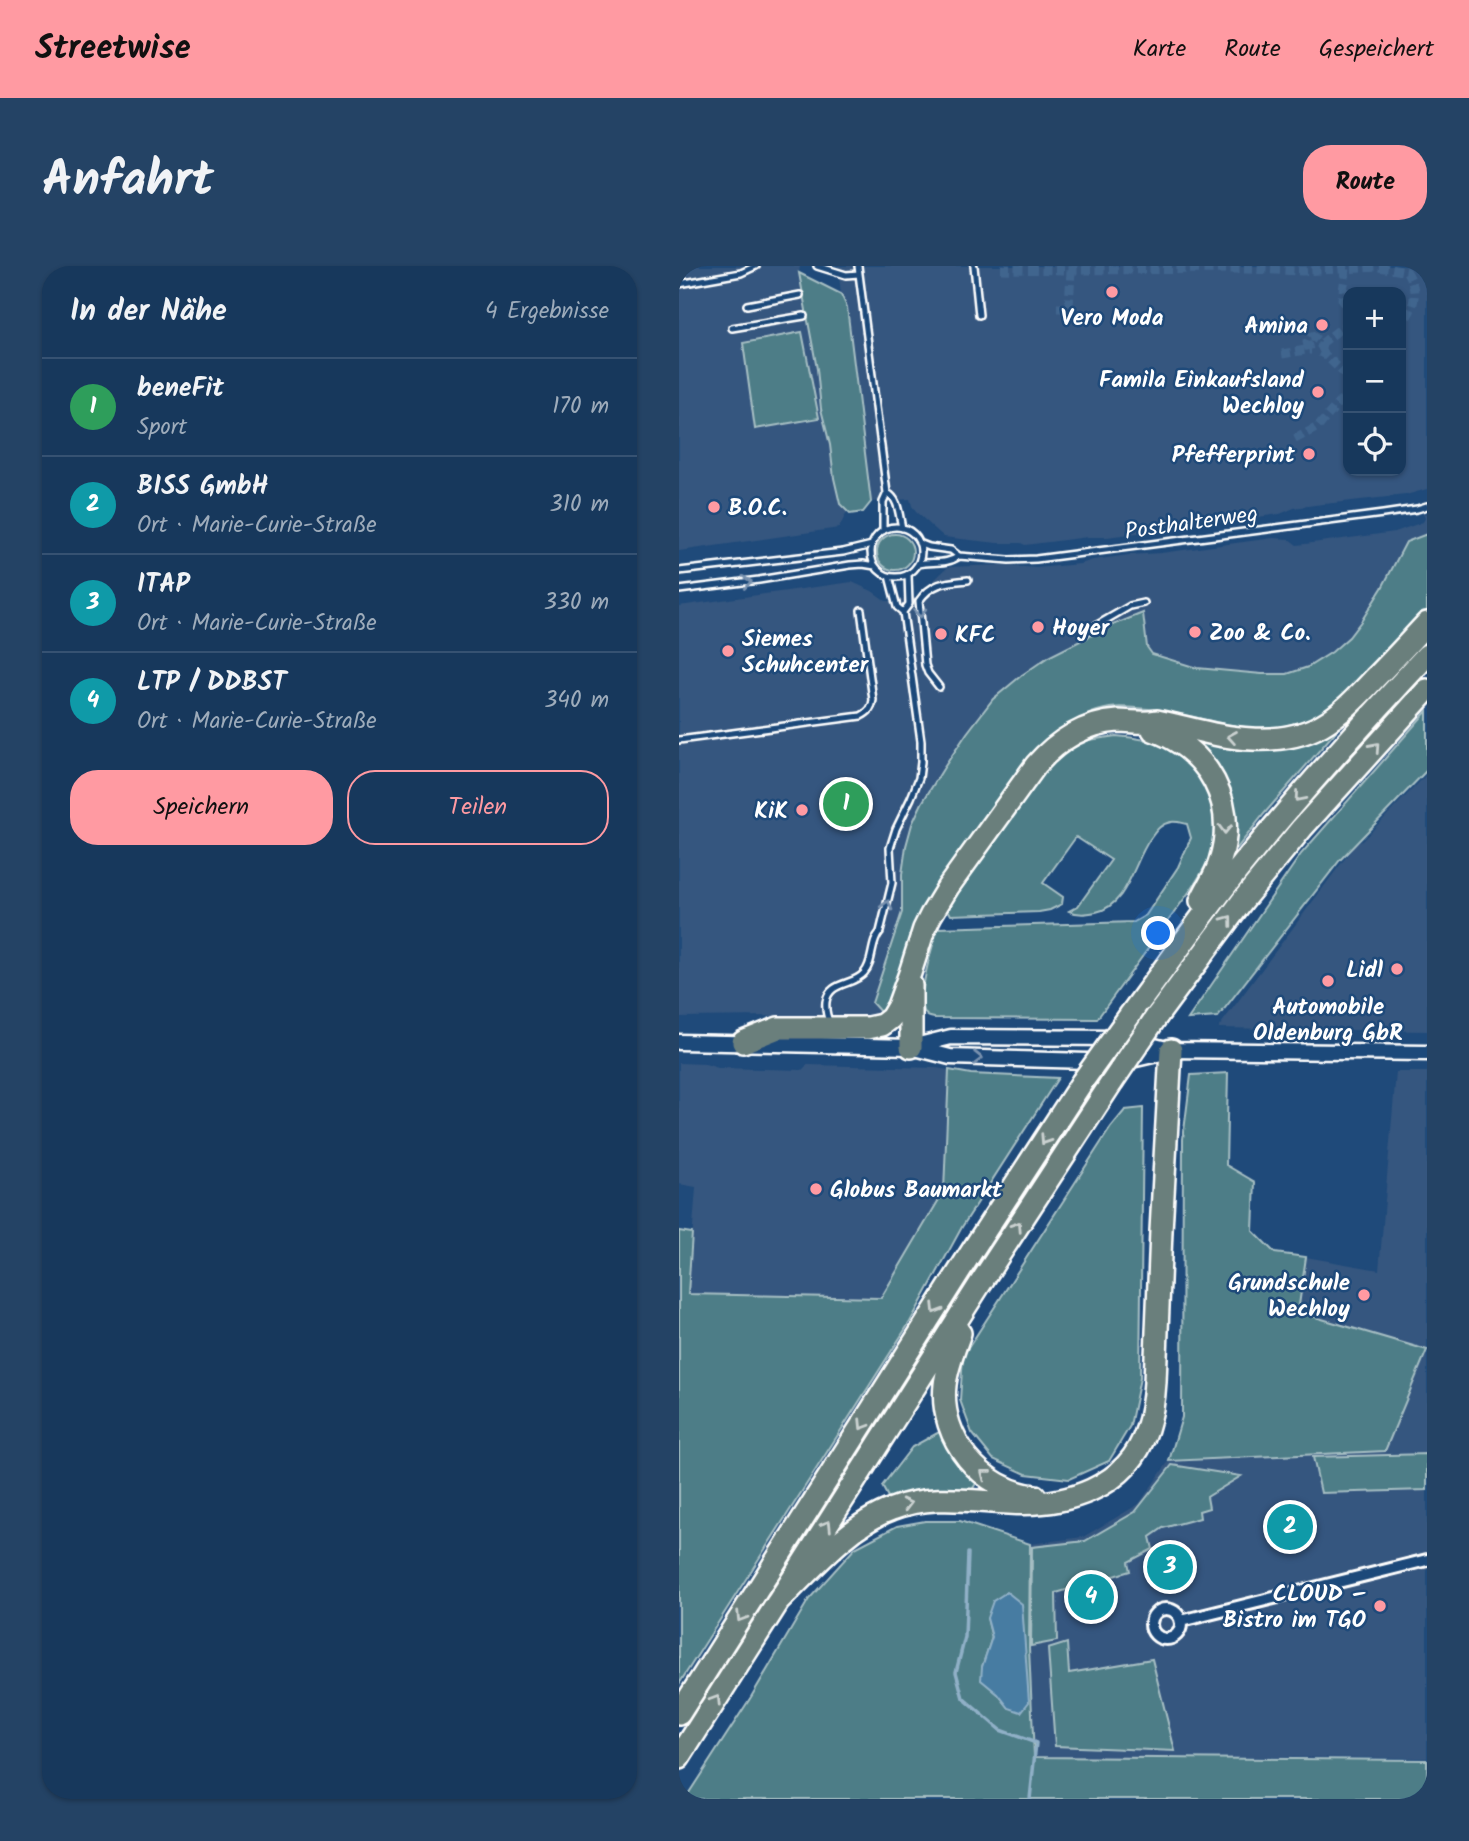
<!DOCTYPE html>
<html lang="de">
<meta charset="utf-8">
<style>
body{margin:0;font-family:Kalam,sans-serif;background:#244365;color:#f1f3f6}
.controls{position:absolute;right:21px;top:21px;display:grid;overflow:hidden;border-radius:14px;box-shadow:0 2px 5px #0004}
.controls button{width:63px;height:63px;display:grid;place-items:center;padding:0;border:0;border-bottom:2px solid #365272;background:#17385c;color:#f1f3f6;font:35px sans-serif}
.you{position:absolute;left:480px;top:668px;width:24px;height:24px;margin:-18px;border:5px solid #fff;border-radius:50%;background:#1a73e8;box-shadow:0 0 0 10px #1a73e833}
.badge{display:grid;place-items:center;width:46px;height:46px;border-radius:50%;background:#ff9aa2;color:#fff;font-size:23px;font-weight:700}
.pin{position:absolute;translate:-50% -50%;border:4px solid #fff;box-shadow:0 2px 7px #0006}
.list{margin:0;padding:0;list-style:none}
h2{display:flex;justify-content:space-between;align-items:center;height:91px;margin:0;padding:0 28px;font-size:30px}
h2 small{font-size:23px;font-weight:400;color:#9eacbb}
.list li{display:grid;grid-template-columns:46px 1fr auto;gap:21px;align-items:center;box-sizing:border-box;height:98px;padding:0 28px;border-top:2px solid #365272}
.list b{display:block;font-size:26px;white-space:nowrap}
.list p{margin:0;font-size:23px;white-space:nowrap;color:#9eacbb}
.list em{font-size:23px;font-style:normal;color:#9eacbb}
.actions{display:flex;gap:14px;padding:21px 28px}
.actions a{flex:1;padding:16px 0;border:2px solid #ff9aa2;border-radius:28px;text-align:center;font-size:24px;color:#ff9aa2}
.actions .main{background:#ff9aa2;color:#111}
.icon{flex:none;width:38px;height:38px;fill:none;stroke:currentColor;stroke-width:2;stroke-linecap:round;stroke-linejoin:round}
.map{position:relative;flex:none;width:748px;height:1533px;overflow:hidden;border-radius:28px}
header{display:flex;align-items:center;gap:42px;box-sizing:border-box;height:98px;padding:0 35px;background:#ff9aa2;color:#111}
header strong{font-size:33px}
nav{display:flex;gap:38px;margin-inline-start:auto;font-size:24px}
.intro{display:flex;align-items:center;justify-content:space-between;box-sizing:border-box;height:168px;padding:0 42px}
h1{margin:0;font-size:49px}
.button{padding:18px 32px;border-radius:28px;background:#ff9aa2;color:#111;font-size:24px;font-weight:700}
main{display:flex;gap:42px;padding:0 42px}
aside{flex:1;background:#17385c;border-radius:28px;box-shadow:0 2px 5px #0004}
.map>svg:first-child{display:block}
</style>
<header>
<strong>Streetwise</strong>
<nav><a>Karte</a><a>Route</a><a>Gespeichert</a></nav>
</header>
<div class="intro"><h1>Anfahrt</h1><a class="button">Route</a></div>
<main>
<aside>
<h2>In der Nähe<small>4 Ergebnisse</small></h2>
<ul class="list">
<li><span class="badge" style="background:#2e9e5b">1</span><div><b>beneFit</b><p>Sport</p></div><em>170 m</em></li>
<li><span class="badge" style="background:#0f9aa8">2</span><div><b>BISS GmbH</b><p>Ort · Marie-Curie-Straße</p></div><em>310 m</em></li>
<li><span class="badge" style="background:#0f9aa8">3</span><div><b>ITAP</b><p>Ort · Marie-Curie-Straße</p></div><em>330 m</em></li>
<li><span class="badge" style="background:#0f9aa8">4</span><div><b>LTP / DDBST</b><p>Ort · Marie-Curie-Straße</p></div><em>340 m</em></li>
</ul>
<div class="actions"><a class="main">Speichern</a><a>Teilen</a></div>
</aside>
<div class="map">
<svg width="748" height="1533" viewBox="0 0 748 1533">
<rect width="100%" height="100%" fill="#1f4a7a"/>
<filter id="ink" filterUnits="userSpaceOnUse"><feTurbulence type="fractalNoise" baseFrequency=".0143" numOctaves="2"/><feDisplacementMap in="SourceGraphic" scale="14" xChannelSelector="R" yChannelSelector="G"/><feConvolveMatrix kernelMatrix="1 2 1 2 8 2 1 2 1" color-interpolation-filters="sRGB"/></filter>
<g filter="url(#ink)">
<path fill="#35567f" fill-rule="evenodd" d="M0,0H121L120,7L138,103L142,143L151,179L161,238L168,246L160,262L0,285Z
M159,0H748V223L727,229L636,239L615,242L601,248L428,271H409L346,279L342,277H318L265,271L237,246L233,240L231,233L192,236L168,41L162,28ZM669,26H722V205H669Z
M748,247V268L727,276L703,322L683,355L670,371L653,386L629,401L608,408H583L518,402L483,391L473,388L468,381L464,347L429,361L369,391L343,409L314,433L264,503L243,537L233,558L227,580L223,608V646L193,737L204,749L0,751V340L173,316L193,325L207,335L230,334H234L269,301L322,299L357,302L401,298L414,294L450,289L482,287L594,272L610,273L618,279L716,266L744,256L746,252L744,248Z
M748,508V765L539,762L676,579L683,575Z
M0,797L26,798L39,802L123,804L128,799L257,802L270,804L265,925L202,1032L9,1028L17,921L0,918Z
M717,806H748V1084L619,1046L627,991L700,1004Z
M748,1086V1492L355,1491L350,1382L351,1278L404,1271L460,1238L490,1195L706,1185Z"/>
<path fill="#4e7d87" stroke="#a6bec3" stroke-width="2" fill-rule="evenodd" d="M120,7L162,28L168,41L192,236L184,246L171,248L161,238L155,212L151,179L142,143L138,103Z
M123,66L140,152L76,163L64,77Z
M748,268V348C727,370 705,391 684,413C674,423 664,436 653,443C580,481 541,451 470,443C454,442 437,439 422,444C406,448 392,457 379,466L250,633L233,664L217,728L204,749L193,737L223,646V608L227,580L233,558L243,537L264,503L288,467L314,433L343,409L369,391L429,361L464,347L468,381L473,388L518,402L583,408H608L629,401L653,386L670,371L683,354L703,322L727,276Z
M198 286a18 18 0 1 1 36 0a18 18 0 1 1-36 0Z
M748,445V504L661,594L539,751L509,753L622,588Z
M671,449L585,548L551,591V571L499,465L547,475Z
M437,470C455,471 473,474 489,482C526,502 544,550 531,589C527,601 520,611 513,622L418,753L256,752C251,751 248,751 246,747C237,731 254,678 259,662L455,656L467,649L499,601L512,572L508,558C503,557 497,555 492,556C481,558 477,565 471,573C454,597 449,639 417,646C407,648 399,649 390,645L399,640L432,594L397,571L364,617L384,631L383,638L371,644L360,646L272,649L268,642L272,634L360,511L383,487L410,474Z
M270,804L292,808L379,812L283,961L231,1056L0,1418V965L13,967L9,1028L202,1032L265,925Z
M549,807L547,899L576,916L574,965L596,987L627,991L619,1046L748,1084L706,1185L490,1195L503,1151L504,873L512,809Z
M464,842L461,1112L451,1160L430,1195L390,1213L347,1208L314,1193L293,1167L281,1134L284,1090L432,861L446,844Z
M264,1164L277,1194L299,1214L293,1224L255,1223L210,1233L203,1220L233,1181Z
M748,1188V1224L642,1227L634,1191Z
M493,1199L562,1210L528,1231L530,1242L520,1245L521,1252L484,1262L471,1271L474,1283L449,1296L451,1305L377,1327L378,1375L352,1380L353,1281L406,1275L456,1246Z
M246,1255H281L351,1278L350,1382L355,1491L748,1494V1533H6L72,1431L130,1333L176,1282L218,1260ZM308,1352L330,1442L319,1428L303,1414V1401L313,1371Z
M388,1377L390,1407L473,1393L496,1485L376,1480L369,1383Z"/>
<path fill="#467ca2" stroke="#90b0c7" stroke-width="2" d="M328,1326L343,1338L350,1436L342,1446L330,1442L319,1428L302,1414L303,1401L313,1371L308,1352L314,1335Z"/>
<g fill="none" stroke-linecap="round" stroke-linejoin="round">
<path stroke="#90b0c7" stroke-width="3.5" d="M289,1287L286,1371L277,1406L284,1432L321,1464L357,1477L351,1533"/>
<path stroke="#41658e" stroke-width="9" stroke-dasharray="9 4.5" stroke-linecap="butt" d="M322,3L392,4L568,3L623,5L700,1L728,6C741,28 735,41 722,60
M667,3L663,33L669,43
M378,42H390L392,4
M643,77L642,83L638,85L645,88L669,111
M630,84L628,76L633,70L643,77L669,57
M603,88L627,84H632
M616,173L639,161L669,126"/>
<defs>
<path id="service" d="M138,0L167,9L180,8
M179,0L208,227L204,236V265
M295,0L300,49
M0,18L62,7L77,0
M68,39L121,29
M53,62L125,50
M208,227C220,232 220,250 223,262
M192 286a25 25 0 1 1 50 0a25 25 0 1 1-50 0Z
M240,277L250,281L272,284L280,290L330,294L357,293L704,248L738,243L748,240
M239,298C254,295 268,299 280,290
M0,305L164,286L193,279
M0,324L80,314L171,299L184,298L196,300
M224,346L230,338L229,308
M406,366L451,340L465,337
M260,421L249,407L246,399L240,335C253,316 268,316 289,314
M0,474L182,450C190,446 193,442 194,434L182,344
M151,758C148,751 146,745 147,736C150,715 174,720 185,707C195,696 191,677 201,666L213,617L211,582L217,563L232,532L240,512L242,496V475L224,346L218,341L210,310"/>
<path id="minor" d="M472 1358a15 15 0 1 1 30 0a15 15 0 1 1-30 0Z
M502,1355L748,1294"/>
<path id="tertiary" d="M0,776L232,781L271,791L444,796L487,786
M232,781L272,771L442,772L492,784L748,787"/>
<path id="motorway" d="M474,464C530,484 559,537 541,595C537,610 528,621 522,635
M232,719V781
M451,749C483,706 514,662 547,619C610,539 678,464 748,389
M478,750L564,634L623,562L748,424
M64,776L99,762H189L203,759L212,752L219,740L231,707L245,663L252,649L269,621L357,499C378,475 406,457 439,455C453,455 464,458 478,455C509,461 541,472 573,473C633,476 658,453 696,412C714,394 731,375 748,357
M281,1067C275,1084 268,1101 266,1119C260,1173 303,1224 356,1230
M98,1337C131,1305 169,1259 213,1243C251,1228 289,1235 329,1237C385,1241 449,1223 468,1163C473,1148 475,1132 476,1116L482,965L492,784
M0,1448L293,985L403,816
M0,1492L301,1018L433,816"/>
</defs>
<use href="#service" stroke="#fff" stroke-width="10"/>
<use href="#minor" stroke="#fff" stroke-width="16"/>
<use href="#tertiary" stroke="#fff" stroke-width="19"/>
<use href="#motorway" stroke="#fff" stroke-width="26"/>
<use href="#service" stroke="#1f4a7a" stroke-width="5"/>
<use href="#minor" stroke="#1f4a7a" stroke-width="10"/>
<use href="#tertiary" stroke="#1f4a7a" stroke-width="14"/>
<use href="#motorway" stroke="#6b7f7c" stroke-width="21"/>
<defs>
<path id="motorway-bridge" d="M403,816L451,749
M433,816L478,750"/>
</defs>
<use href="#motorway-bridge" stroke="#fff" stroke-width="26" stroke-linecap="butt"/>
<use href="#motorway-bridge" stroke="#6b7f7c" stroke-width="21"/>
</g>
<defs><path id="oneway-chevron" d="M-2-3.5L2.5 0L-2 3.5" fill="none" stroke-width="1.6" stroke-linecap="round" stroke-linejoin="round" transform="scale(1.75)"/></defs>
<g stroke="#7992af">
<use href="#oneway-chevron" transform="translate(68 316) rotate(-7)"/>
<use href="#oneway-chevron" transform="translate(241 347) rotate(85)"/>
<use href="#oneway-chevron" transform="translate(208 639) rotate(-75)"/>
<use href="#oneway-chevron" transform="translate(299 792) rotate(1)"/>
</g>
<g stroke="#cbd2d1">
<use href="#oneway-chevron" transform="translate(553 471) rotate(-170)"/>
<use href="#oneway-chevron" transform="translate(696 481) rotate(-48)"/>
<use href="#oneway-chevron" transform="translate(620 531) rotate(131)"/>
<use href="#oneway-chevron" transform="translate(546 563) rotate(91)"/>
<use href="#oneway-chevron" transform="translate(549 654) rotate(-53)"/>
<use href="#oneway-chevron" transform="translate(366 874) rotate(123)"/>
<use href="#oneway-chevron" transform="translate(338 960) rotate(-57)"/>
<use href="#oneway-chevron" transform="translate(257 1043) rotate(122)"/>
<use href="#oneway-chevron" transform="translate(184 1159) rotate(122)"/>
<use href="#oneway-chevron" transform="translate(306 1208) rotate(-142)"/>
<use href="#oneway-chevron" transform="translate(228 1238) rotate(-14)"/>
<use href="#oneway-chevron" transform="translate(148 1259) rotate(-58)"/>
<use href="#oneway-chevron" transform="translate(62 1351) rotate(122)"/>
<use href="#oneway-chevron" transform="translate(37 1434) rotate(-58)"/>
</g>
</g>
<g fill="#ff9aa2" stroke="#1f4a7a" stroke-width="2.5">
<circle cx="433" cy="26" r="7"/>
<circle cx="643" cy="59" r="7"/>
<circle cx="639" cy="126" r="7"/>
<circle cx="630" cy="188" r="7"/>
<circle cx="35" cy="241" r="7"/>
<circle cx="359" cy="361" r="7"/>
<circle cx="516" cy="366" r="7"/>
<circle cx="262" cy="368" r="7"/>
<circle cx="49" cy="385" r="7"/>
<circle cx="123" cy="544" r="7"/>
<circle cx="718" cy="703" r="7"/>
<circle cx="649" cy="715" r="7"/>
<circle cx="137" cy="923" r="7"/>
<circle cx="685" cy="1029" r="7"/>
<circle cx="701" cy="1340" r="7"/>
</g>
<g text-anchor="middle" stroke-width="5" stroke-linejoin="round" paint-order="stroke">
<g font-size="23" font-weight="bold" fill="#fff" stroke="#1f4a7a" text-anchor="end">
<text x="433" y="59" text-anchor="middle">Vero Moda</text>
<text x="629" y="67">Amina</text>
<text x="625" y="121">Famila Einkaufsland<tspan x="625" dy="26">Wechloy</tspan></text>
<text x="616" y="196">Pfefferprint</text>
<text x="49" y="249" text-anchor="start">B.O.C.</text>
<text x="373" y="369" text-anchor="start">Hoyer</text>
<text x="530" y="374" text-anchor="start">Zoo &amp; Co.</text>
<text x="276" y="376" text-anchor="start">KFC</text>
<text x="63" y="380" text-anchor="start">Siemes<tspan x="63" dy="26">Schuhcenter</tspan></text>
<text x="109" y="552">KiK</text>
<text x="704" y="711">Lidl</text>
<text x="649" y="748" text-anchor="middle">Automobile<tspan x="649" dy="26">Oldenburg GbR</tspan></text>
<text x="151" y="931" text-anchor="start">Globus Baumarkt</text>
<text x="671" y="1024">Grundschule<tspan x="671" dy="26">Wechloy</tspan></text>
<text x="687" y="1335">CLOUD –<tspan x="687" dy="26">Bistro im TGO</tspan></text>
</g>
<g font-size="23" fill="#fff" stroke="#1f4a7a">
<text transform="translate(512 256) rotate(-8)" y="8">Posthalterweg</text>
</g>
</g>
</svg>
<div class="controls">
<button>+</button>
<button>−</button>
<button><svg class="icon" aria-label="locate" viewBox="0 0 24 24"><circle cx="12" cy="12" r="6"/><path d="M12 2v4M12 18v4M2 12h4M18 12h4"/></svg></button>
</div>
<div class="you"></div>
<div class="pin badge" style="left:167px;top:538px;background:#2e9e5b">1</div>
<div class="pin badge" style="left:611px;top:1261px;background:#0f9aa8">2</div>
<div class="pin badge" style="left:491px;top:1301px;background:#0f9aa8">3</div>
<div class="pin badge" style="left:412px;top:1331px;background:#0f9aa8">4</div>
</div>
</main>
